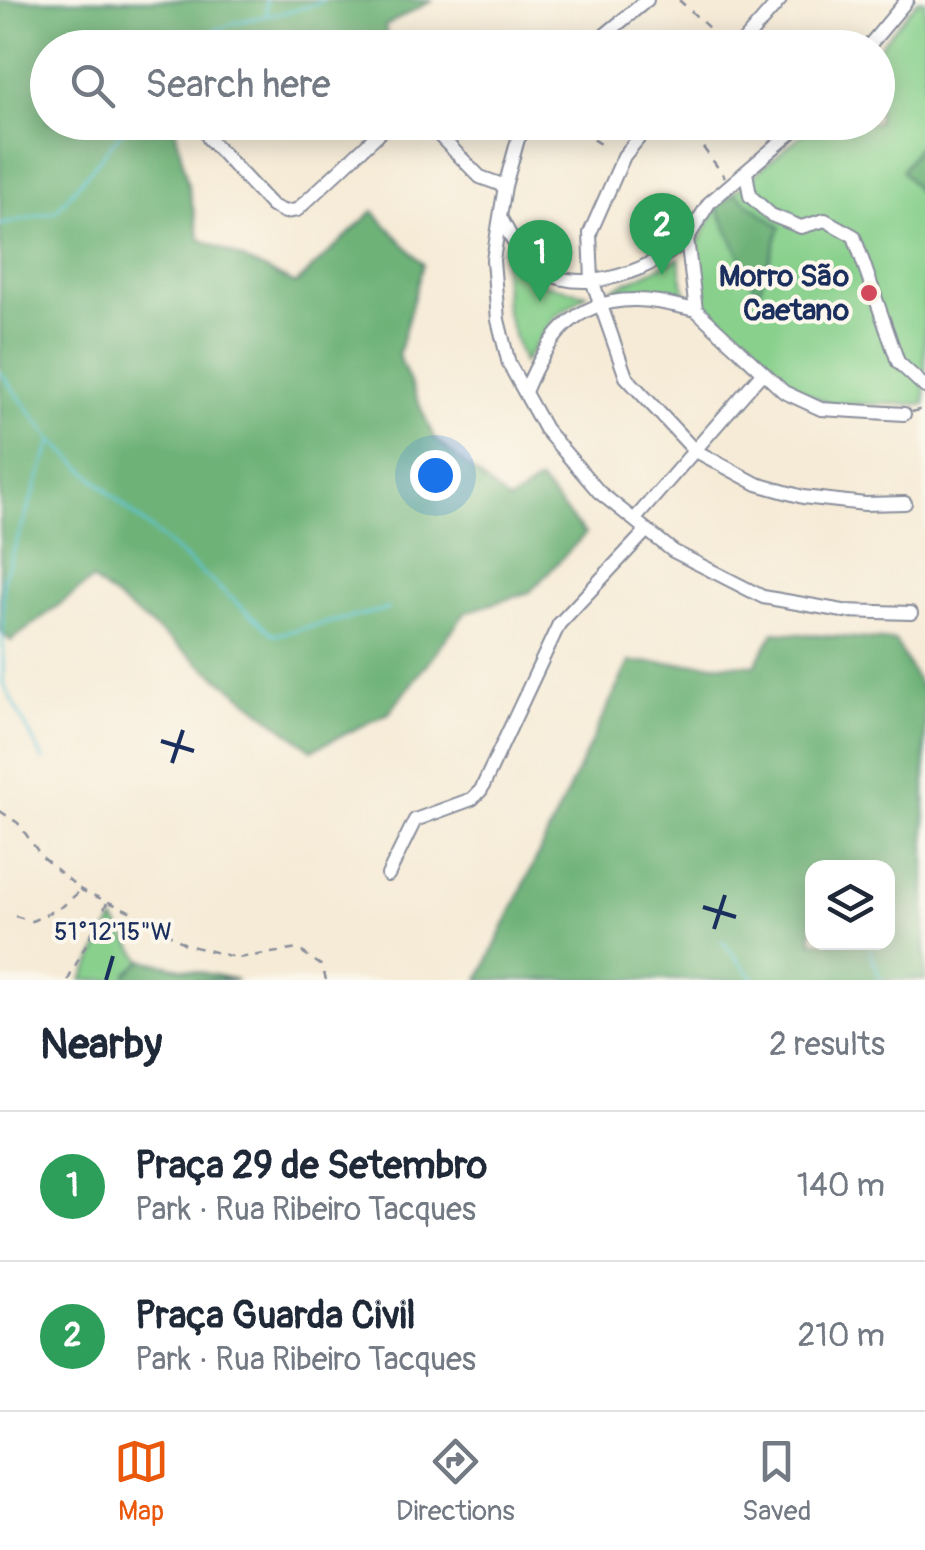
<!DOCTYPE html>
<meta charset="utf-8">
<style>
body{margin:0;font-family:Pangolin,sans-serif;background:#f2f2f3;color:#1f2937}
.controls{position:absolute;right:30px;bottom:30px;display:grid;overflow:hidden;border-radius:20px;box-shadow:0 5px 25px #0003}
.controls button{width:90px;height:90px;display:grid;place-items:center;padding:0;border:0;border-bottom:2px solid #e0e1e3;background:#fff;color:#1f2937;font:50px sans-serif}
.you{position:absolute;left:435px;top:475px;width:35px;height:35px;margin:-25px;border:8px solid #fff;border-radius:50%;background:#1a73e8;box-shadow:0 0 0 15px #1a73e833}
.badge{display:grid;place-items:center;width:65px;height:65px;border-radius:50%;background:#ea580c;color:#fff;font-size:32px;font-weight:700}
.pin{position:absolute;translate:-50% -82px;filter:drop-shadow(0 2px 5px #0008)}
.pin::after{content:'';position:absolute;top:52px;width:35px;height:30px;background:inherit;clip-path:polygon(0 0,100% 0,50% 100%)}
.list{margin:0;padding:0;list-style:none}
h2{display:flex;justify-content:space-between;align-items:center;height:130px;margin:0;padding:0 40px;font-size:42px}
h2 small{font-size:32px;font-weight:400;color:#747a83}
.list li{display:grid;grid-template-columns:65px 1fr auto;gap:30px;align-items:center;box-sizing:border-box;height:150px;padding:0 40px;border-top:2px solid #e0e1e3}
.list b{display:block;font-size:38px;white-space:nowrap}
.list p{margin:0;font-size:32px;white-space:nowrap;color:#747a83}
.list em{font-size:32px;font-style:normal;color:#747a83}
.icon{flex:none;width:55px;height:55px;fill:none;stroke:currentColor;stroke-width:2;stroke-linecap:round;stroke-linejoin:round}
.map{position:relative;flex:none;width:925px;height:980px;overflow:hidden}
.search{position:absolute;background:#fff;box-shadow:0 5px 25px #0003;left:30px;right:30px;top:30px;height:110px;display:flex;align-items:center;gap:25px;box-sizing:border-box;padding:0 35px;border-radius:55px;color:#747a83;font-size:38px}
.sheet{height:430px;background:#fff}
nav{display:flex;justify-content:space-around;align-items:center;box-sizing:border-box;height:140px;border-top:2px solid #e0e1e3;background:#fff;font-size:28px;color:#747a83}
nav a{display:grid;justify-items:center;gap:5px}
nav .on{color:#ea580c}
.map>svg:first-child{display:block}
</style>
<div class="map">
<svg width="925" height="980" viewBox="0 0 925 980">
<rect width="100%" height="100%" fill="#fbf7ec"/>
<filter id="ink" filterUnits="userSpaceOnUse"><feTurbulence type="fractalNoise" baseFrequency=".01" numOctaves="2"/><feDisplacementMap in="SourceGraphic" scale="20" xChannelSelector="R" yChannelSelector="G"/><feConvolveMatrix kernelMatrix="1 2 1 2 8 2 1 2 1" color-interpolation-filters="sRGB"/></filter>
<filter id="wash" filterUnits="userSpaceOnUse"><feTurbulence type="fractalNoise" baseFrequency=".0048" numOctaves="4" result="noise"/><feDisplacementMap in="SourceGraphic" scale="40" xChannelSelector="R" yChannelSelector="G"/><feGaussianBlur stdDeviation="2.25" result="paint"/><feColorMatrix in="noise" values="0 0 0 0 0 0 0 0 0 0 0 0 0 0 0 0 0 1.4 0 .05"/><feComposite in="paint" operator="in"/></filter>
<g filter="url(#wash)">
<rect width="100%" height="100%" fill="#f6ebd7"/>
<path fill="#88d08c" stroke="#528075" stroke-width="2.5" d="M918,0H925V404H831L788,386L703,308L695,247L717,207L815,123L878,122V48Z
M502,248L545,284L587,294L555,317L523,363L506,311Z
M679,258L685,293L608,291Z
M114,920L156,980H82Z"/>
<path fill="#6eb278" stroke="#44706b" stroke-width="2.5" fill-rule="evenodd" d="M0,0H433L385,26L390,47L48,48V122L174,123L200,239L296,284L373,211L423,264L398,355L434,438L509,502L539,481L585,534L530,592L466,612L389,713L312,750L92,580L11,641L0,631Z
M918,146L925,152V201L902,171Z
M735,193L780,227L758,294L717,207Z
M774,632L895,641L925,695V980H479L629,662L755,665ZM812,868H888V942H812Z
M143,960L237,980H128L126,974Z"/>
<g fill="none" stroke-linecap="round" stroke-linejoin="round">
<path stroke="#5fc7db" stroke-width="2.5" d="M266,13V0
M193,48C223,12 283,21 323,0
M0,225L56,211L130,122
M0,372L52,440L125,507L274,635L388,609
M44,761L3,683V580L52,441
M722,941L755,980
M869,949L881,980"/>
</g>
</g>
<g filter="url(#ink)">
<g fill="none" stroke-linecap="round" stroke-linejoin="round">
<defs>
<path id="minor" d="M589,48L647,0
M738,48L780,0
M867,48L907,0
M202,122L209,139L272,206L285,212L297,210L391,122
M426,122L480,177L505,186
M530,122L518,139L505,186L493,260L498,320L509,364L545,429L599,492L673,551L763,597L843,611L911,613
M652,122L624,156L590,233L592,280L626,377L694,450L757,484L803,497L865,504L905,503
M804,122L709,203L687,239L696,310L784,392L821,409L904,414
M746,172L750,196L771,215L801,227L825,220L854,236L898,362L925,387
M500,217C508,229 514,247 524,257C568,303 646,275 687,239
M525,392C546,341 571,301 633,300C653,299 676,306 696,310
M634,520L763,372
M388,875L415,820L472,799L481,790L559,624L647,530"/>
</defs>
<use href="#minor" stroke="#888d9a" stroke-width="16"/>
<path stroke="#888d9a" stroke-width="2.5" stroke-dasharray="8 8" stroke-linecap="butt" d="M679,0L729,47
M566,122L603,146
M684,122L725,177
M912,412L925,408
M0,811L18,823L42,857L81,890L134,913L187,945L238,958L298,949L322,966L326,980
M15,916L32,921L63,906L80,891
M68,980L107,903"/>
<use href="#minor" stroke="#fff" stroke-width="12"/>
</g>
</g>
<path fill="none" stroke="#1b2f5e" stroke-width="4" d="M161,741L194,751M172,763L183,730M703,907L736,917M714,929L725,895M106,980L113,956"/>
<circle fill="#d1495b" stroke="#fbf7ec" stroke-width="4" cx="869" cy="293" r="10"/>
<g text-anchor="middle" stroke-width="8" stroke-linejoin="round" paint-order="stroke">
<g font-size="30" font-weight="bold" fill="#1b2f5e" stroke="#fbf7ec" text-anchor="end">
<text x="849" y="286">Morro São<tspan x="849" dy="34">Caetano</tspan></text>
</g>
</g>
<g font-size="25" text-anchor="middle" fill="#1b2f5e" stroke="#fbf7ec" stroke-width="8" stroke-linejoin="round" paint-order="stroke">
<text x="113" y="940">51°12'15"W</text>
</g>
</svg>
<div class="controls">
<button><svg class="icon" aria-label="layers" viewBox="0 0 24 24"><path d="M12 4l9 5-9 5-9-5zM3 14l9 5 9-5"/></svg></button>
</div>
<div class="you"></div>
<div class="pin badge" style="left:540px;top:302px;background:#2e9e5b">1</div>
<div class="pin badge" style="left:662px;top:275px;background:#2e9e5b">2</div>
<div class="search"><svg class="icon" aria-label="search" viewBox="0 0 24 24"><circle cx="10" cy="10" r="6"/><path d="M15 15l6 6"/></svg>Search here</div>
</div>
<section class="sheet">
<h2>Nearby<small>2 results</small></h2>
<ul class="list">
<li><span class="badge" style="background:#2e9e5b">1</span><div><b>Praça 29 de Setembro</b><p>Park · Rua Ribeiro Tacques</p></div><em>140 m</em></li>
<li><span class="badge" style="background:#2e9e5b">2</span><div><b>Praça Guarda Civil</b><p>Park · Rua Ribeiro Tacques</p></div><em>210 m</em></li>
</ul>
</section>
<nav>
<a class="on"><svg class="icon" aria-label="map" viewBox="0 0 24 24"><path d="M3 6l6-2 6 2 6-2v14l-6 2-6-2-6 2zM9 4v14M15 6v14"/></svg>Map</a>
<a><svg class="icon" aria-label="directions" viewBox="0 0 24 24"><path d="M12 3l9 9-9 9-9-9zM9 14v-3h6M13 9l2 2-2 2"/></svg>Directions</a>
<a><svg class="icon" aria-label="saved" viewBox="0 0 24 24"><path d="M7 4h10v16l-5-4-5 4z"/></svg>Saved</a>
</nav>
